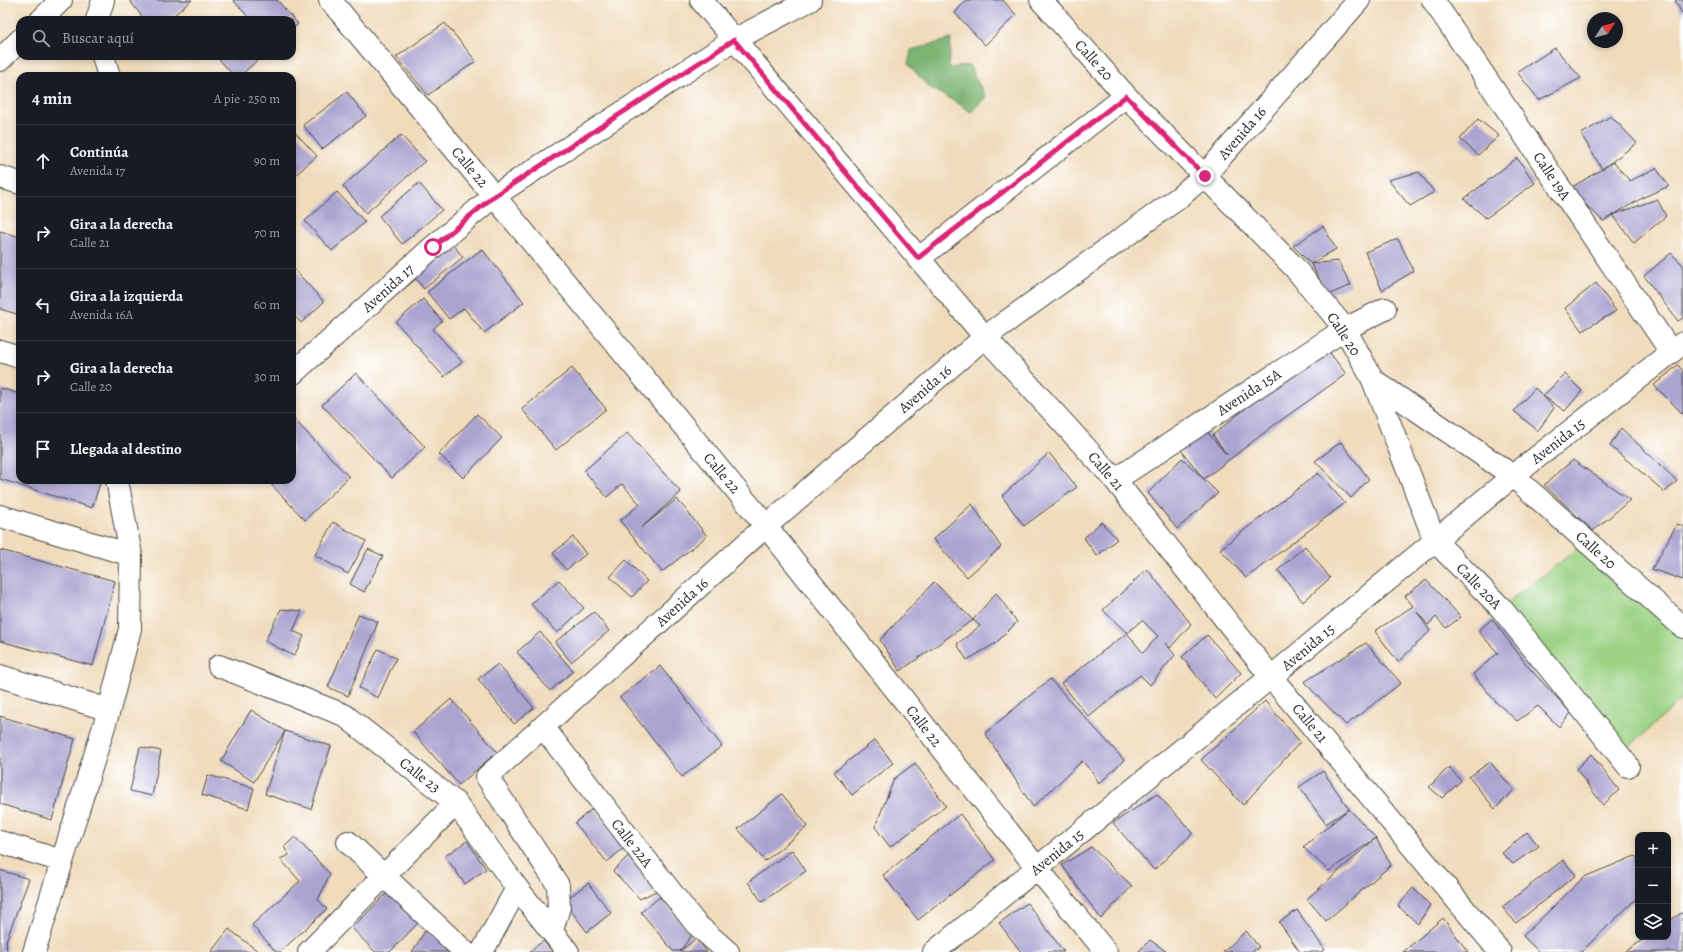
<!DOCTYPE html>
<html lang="es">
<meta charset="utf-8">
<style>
body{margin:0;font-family:Alegreya,serif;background:#20242c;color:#f1f3f6}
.controls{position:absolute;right:12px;bottom:12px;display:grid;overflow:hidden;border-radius:8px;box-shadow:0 2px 6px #0003}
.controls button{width:36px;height:36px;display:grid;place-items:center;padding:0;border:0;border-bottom:1px solid #363941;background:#171b24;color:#f1f3f6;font:20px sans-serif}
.compass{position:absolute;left:1587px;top:12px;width:36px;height:36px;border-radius:50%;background:#171b24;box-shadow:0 2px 6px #0003;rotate:54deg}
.stop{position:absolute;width:12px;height:12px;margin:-9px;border:3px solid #db2777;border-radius:50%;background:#fff}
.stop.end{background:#db2777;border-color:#fff;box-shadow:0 1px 4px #0008}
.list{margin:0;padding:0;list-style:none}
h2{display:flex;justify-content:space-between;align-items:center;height:52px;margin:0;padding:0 16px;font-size:17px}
h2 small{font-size:13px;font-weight:400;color:#9ea1a6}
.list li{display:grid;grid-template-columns:26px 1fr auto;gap:12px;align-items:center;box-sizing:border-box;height:72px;padding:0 16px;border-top:1px solid #363941}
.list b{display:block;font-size:15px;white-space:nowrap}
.list p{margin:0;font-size:13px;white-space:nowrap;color:#9ea1a6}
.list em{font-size:13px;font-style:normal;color:#9ea1a6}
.icon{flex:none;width:22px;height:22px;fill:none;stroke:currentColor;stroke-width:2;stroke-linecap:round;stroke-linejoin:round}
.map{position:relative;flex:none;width:1683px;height:952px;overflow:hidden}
.search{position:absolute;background:#171b24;box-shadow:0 2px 6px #0003;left:16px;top:16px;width:280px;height:44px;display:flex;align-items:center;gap:10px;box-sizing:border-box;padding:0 14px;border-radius:12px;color:#9ea1a6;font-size:15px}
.panel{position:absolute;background:#171b24;box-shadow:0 2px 6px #0003;left:16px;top:72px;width:280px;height:412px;border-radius:12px}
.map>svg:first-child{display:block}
</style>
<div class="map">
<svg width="1683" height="952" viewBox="0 0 1683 952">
<rect width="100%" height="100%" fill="#fff"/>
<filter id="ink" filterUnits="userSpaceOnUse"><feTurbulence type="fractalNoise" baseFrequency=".025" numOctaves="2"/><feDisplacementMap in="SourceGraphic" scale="8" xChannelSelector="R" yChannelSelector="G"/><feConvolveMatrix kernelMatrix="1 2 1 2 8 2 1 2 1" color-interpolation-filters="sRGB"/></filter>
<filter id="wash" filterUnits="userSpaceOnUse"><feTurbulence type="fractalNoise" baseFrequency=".012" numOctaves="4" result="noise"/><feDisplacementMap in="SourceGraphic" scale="16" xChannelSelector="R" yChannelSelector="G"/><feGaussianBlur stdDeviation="0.9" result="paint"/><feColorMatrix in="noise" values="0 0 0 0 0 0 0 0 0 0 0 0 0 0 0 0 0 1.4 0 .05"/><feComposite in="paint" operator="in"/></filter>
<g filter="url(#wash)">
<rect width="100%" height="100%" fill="#f0dcbc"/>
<path fill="#9bd284" stroke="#637e58" d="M1577,549L1683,637V698L1628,748L1503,606Z"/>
<path fill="#7cb472" stroke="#54704e" d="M951,39L949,68L969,65L986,97L971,112L956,102L929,87L908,64L911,50Z"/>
<g id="blocks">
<path fill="#aca4d0" d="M129,0H192L168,20H145Z
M233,0H277L298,24L292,30V20H251Z
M966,0H1003L1016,15L985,45L955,13Z
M1677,0H1683V15L1675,1Z
M445,23L476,61L428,95L396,57Z
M1555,48L1581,78L1539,100L1517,72Z
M218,56H262L240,76H234L217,57Z
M347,92L366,116L322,149L303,125Z
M1611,116L1637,143L1602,169L1613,162L1630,181L1656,168L1669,186L1644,197L1613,215L1657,199L1666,216L1634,243L1613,215L1603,221L1569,189L1602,169L1581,134Z
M1478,119L1499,136L1478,155L1460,139Z
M292,129L317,156L292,178Z
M401,135L425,161L366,213L343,186Z
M1517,158L1535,183L1486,218L1464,199Z
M1419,172L1434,192L1410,206L1388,180Z
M419,183L442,210L402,244L379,216Z
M337,192L365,222L332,251L305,221Z
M1323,226L1336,249L1311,264L1293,246Z
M0,231L20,237V315L0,309Z
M444,234L463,257L424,289L416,279L380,308Z
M1398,239L1414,271L1382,290L1365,252Z
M482,249L524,302L484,333L464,308L449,319L427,292Z
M1671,253L1683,265V318L1678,321L1644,276Z
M1338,261L1351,285L1328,295L1311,264Z
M292,267L324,302L301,323L292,313Z
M1596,283L1616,311L1582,331L1565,308Z
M423,299L442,321L433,329L462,362L444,377L396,322Z
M1327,349L1346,374L1273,426L1204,479L1177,445L1203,427L1227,455L1213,435L1252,403Z
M1678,365L1683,371V414L1654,385Z
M572,368L606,409L556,450L522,409Z
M356,373L425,447L392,478L322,405Z
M1565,374L1582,391L1565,411L1543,396L1554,408L1538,431L1514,411L1535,388L1543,396Z
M0,388L20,394V480H101L92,508L0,479Z
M477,414L502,438L463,478L439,454Z
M292,417L349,477L305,520L267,480H292Z
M1621,428L1677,481L1665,492L1610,446Z
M627,433L681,492L641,528L677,499L707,536L662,572L620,521L640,504L622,484L607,497L584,471Z
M1341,442L1369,479L1351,498L1315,461Z
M1049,453L1077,487L1024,526L1002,496Z
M1182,458L1218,493L1177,529L1148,493Z
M1573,460L1630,500L1593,531L1544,485Z
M1318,473L1345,503L1246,578L1220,549Z
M972,504L1001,547L967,577L933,539Z
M333,522L366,541L348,574L315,555Z
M1101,522L1117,539L1097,556L1084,538Z
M1677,524L1683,526V580L1652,569Z
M573,537L586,554L566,570L553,553Z
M1305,546L1330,578L1303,602L1278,570Z
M368,549L383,556L364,592L350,584Z
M0,550L115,581L93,666L0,641Z
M626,560L647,581L632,597L610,577Z
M1147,569L1191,624L1170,648L1165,643L1175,655L1150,685L1140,675L1089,717L1061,683L1127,633L1143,653L1158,636L1142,620L1127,633L1103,610Z
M559,580L584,608L557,633L531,604Z
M1426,580L1461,617L1446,628L1436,617L1428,625L1417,612L1430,631L1398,662L1375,631L1413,606L1405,596Z
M934,582L973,620L900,671L880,640Z
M996,593L1017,622L996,643L967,660L957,644L980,626L973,620Z
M281,609L302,611L293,631L304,636L294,656L265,641Z
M594,612L609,631L571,662L555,642Z
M359,614L378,622L348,696L328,687Z
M1492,619L1530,669L1571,713L1559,727L1538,706L1517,721L1496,702L1473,674L1498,653L1478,631Z
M540,632L573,671L550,691L517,652Z
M1207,635L1241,673L1215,699L1182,657Z
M1366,643L1401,683L1346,725L1304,682Z
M378,649L396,658L378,698L359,688Z
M498,664L534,708L514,724L478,679Z
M660,666L722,746L682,777L620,697Z
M1050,679L1124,760L1099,784L1094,774L1082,761L1033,807L985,733Z
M451,699L497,752L459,785L413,732Z
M1265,701L1300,742L1243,805L1201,760Z
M251,710L285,731L254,782L221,761Z
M0,716L75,739L52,820L0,804Z
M285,731L331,746L311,809L265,794Z
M875,740L893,763L852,795L834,772Z
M140,747L161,751L152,796L130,791Z
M1591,754L1619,790L1603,805L1576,769Z
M1490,762L1514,790L1495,809L1469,777Z
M915,763L946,806L890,847L875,827L894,779Z
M1449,767L1461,781L1442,798L1429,787Z
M1323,771L1349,809L1326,824L1299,787Z
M208,775L254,788L248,809L202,795Z
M782,794L808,826L765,861L738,829Z
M1157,794L1193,833L1154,870L1113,823Z
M593,808L625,847L607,862L575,823Z
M1349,809L1376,838L1391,865L1326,921L1307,899L1376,838L1329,871L1303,847Z
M960,814L995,860L918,920L883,875Z
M1527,832L1539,846L1513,864L1502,853Z
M295,837L330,874L318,900L327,909L280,952H276L252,925L300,881L280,859L289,855L284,847Z
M467,841L486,869L465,884L445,856Z
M1091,847L1132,886L1101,919L1062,865Z
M792,850L806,871L762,902L748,882Z
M630,854L662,888L640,899L613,871Z
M1635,856L1638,859V897L1581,952H1539L1523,936L1584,877Z
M1563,860L1576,875L1516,923L1502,907Z
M0,870L29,879L6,941L7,952H0Z
M588,883L611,913L587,932L564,901Z
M393,887L423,918L390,952H375L352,928Z
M1413,888L1430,905L1418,924L1398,906Z
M660,897L692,935L680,951H673L641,912Z
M1027,903L1064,952H1021L999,923Z
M1297,910L1325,950L1321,952H1300L1279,922Z
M1683,912V952H1625L1647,937H1668V922Z
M1443,918L1468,952H1403Z
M229,929L259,952H211Z
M425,931L457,952H412Z
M1246,931L1259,947L1252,952H1223Z
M697,938L707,952H681L680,951Z
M1150,940L1167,952H1138Z
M543,941L553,952H529Z"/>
</g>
</g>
<g filter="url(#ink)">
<use href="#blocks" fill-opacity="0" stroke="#494641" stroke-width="1"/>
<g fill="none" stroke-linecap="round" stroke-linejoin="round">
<defs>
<path id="minor" d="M330,0L494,196L766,526L1037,868L1106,952
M701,0L985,337L1115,480L1271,677L1500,952
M1041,0L1126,96L1294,267L1345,329L1373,380L1513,476L1683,627
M1433,0L1671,352
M41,20L61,0
M97,20L103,0
M103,56L109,76
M0,60L20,40
M0,177L20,183
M918,259L1126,96
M0,351L20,357
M292,374L433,247L494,196L734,40L810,0
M1373,380L1435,541L1501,608L1628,766
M1115,480L1345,329L1385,309
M0,516L131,555
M219,666L344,715L456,803L517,888L568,952
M0,676L109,710
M543,727L696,924L728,952
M0,842L62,861
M348,842L465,952
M552,930L559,907L558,885L487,777L766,526L985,337L1177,199L1205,175L1359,0
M34,952L109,710L130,629L131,555L117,480
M309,952L456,803
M482,952L517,888
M934,952L1271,677L1513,476L1683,343"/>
</defs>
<use href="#minor" stroke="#494641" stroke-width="24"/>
<use href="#minor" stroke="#fff" stroke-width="22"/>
</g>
</g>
<g fill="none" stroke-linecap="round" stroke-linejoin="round" filter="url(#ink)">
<path stroke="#db2777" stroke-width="5" d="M433,247L494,196L734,40L918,258L1126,96L1205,176"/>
</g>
<g text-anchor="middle" stroke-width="3" stroke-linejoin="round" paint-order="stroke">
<g font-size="15" fill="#2b2b2b" stroke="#fff">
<text transform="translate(1094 60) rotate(48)" y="5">Calle 20</text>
<text transform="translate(1242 133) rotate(-49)" y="5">Avenida 16</text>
<text transform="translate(470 167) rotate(50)" y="5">Calle 22</text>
<text transform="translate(1552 176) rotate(56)" y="5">Calle 19A</text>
<text transform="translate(388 288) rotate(-42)" y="5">Avenida 17</text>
<text transform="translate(1344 334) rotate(57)" y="5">Calle 20</text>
<text transform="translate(925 389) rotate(-41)" y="5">Avenida 16</text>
<text transform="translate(1249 392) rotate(-33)" y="5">Avenida 15A</text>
<text transform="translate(1558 441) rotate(-38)" y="5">Avenida 15</text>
<text transform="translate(1106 471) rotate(49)" y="5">Calle 21</text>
<text transform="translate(722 473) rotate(50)" y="5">Calle 22</text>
<text transform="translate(1596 550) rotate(42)" y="5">Calle 20</text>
<text transform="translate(1479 586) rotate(46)" y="5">Calle 20A</text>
<text transform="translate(682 602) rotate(-42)" y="5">Avenida 16</text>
<text transform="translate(1308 647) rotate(-40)" y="5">Avenida 15</text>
<text transform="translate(1310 723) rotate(50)" y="5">Calle 21</text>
<text transform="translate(924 726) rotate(52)" y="5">Calle 22</text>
<text transform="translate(420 775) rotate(38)" y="5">Calle 23</text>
<text transform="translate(632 843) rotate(52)" y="5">Calle 22A</text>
<text transform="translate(1057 852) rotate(-39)" y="5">Avenida 15</text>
</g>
</g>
</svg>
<div class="controls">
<button>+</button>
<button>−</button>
<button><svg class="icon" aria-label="layers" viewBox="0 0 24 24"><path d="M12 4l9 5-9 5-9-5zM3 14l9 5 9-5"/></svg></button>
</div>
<svg class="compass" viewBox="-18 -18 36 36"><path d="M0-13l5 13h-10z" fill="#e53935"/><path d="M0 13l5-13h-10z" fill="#9ea1a6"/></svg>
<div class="stop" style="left:433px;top:247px"></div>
<div class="stop end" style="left:1205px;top:176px"></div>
<div class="search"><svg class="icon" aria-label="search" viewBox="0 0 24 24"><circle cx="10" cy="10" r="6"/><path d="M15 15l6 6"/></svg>Buscar aquí</div>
<section class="panel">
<h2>4 min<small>A pie · 250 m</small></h2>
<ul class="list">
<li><svg class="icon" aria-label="ahead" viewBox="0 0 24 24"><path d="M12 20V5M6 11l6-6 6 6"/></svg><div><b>Continúa</b><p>Avenida 17</p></div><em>90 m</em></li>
<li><svg class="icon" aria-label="right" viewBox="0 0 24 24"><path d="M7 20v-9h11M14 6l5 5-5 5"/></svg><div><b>Gira a la derecha</b><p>Calle 21</p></div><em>70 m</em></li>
<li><svg class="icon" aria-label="left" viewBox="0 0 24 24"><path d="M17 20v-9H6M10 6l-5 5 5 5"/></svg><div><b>Gira a la izquierda</b><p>Avenida 16A</p></div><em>60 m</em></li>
<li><svg class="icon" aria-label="right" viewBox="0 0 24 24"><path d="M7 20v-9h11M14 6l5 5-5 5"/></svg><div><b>Gira a la derecha</b><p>Calle 20</p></div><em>30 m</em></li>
<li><svg class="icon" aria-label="arrive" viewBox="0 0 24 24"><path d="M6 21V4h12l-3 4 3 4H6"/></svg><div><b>Llegada al destino</b></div></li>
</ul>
</section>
</div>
